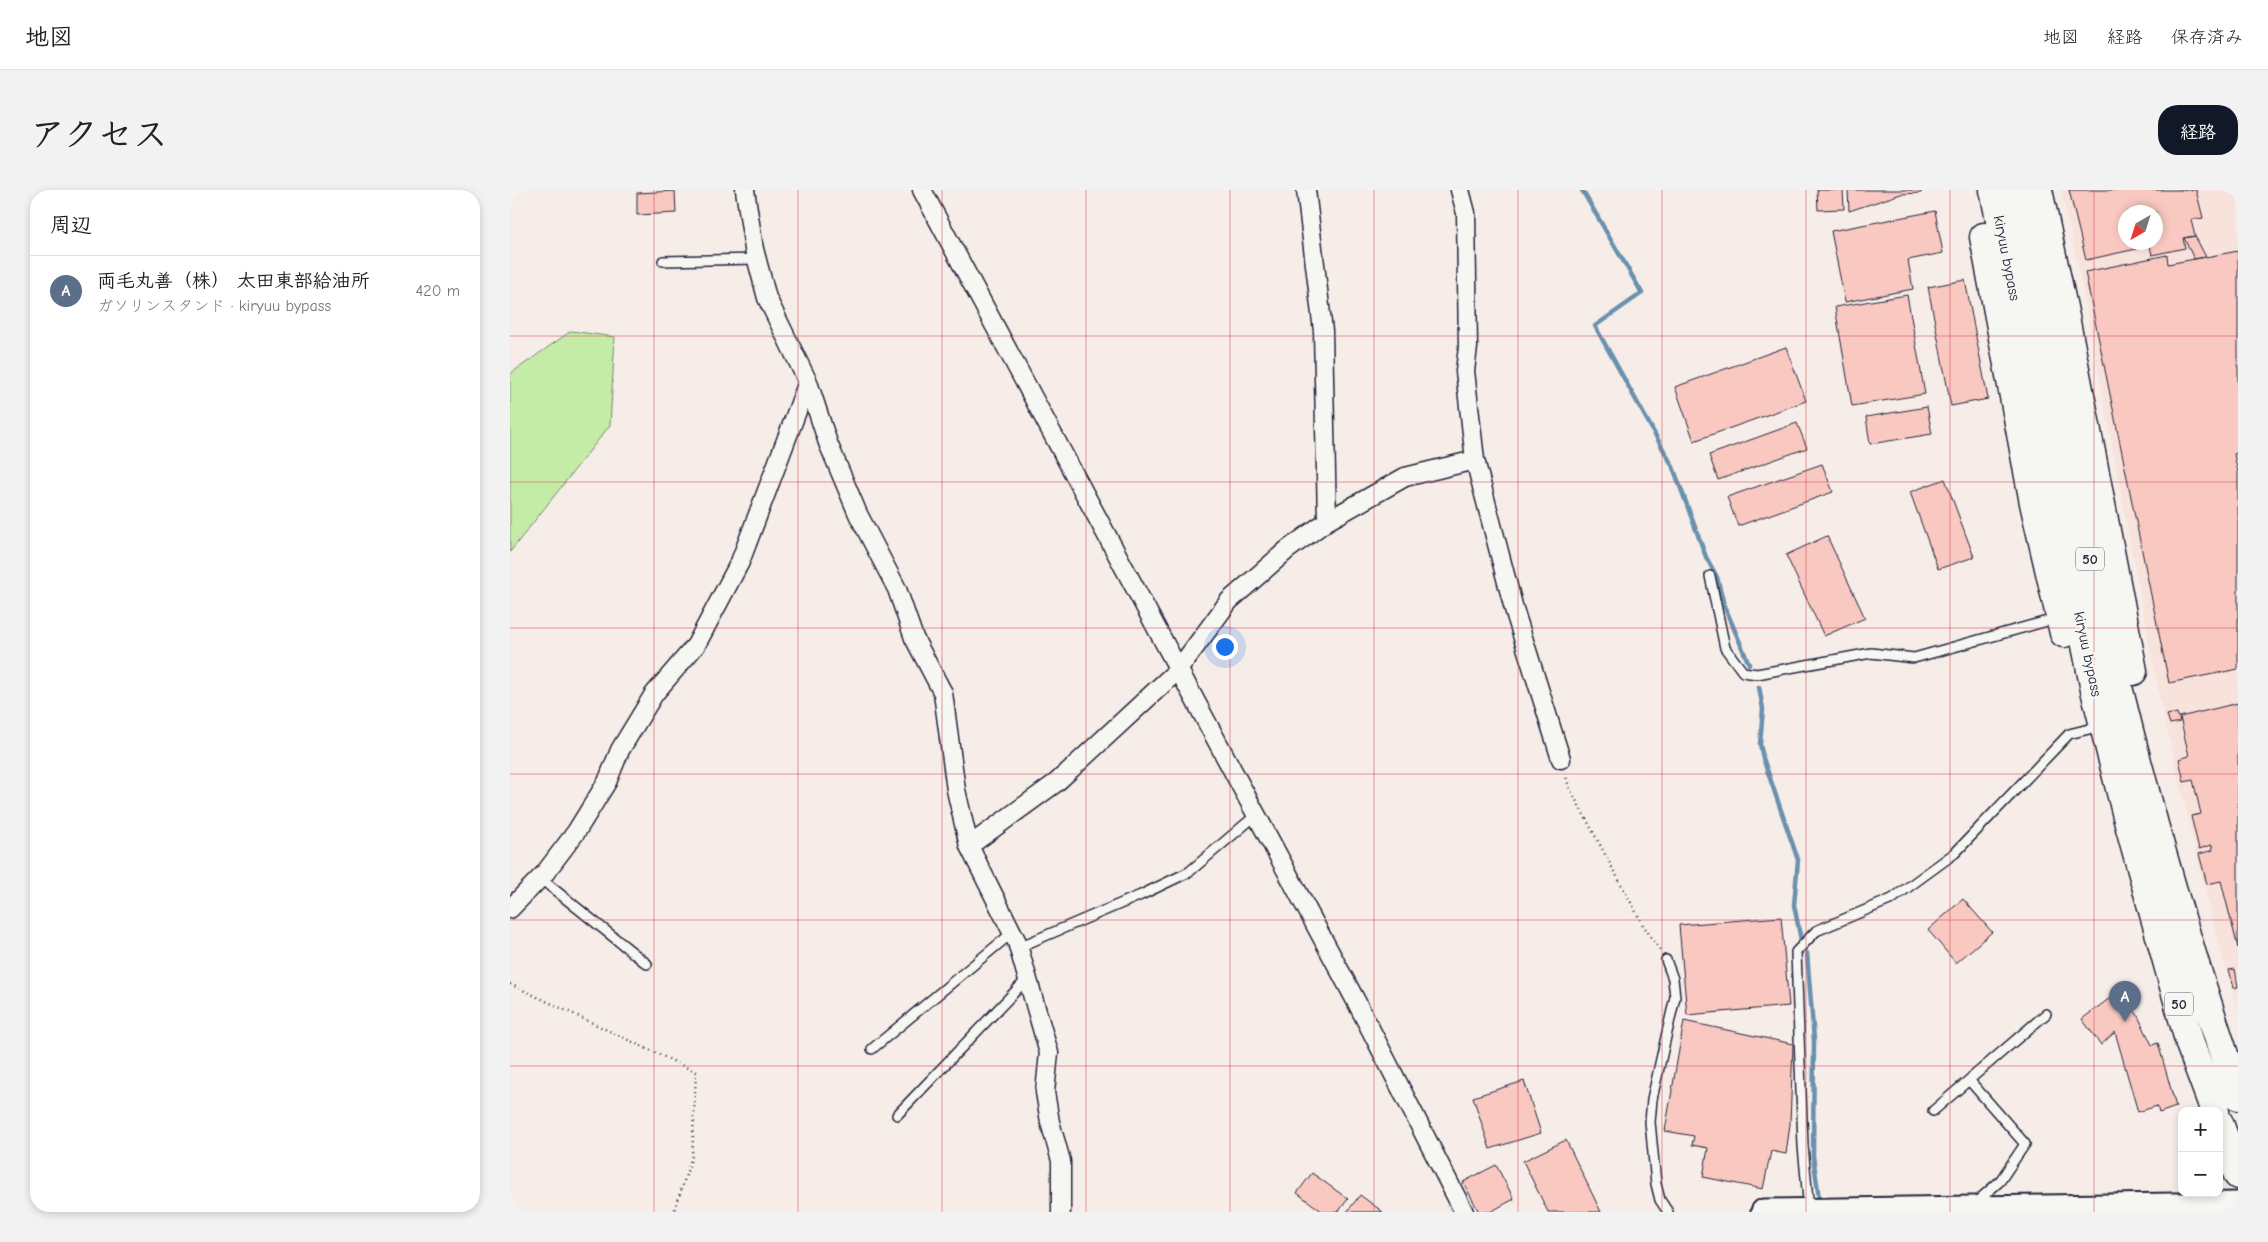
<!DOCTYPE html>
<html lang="ja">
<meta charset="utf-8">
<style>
body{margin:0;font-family:"Comic Neue","Klee One",sans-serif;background:#f2f2f2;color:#222}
.controls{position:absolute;right:15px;bottom:15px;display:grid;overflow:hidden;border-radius:10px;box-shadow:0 2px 8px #0003}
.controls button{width:45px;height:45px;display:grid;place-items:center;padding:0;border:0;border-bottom:1px solid #e0e0e0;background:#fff;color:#222;font:25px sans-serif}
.compass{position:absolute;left:1608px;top:15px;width:45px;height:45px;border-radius:50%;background:#fff;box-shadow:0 2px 8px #0003;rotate:219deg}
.you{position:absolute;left:714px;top:456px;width:18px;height:18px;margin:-12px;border:4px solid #fff;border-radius:50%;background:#1a73e8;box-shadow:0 0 0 8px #1a73e833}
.badge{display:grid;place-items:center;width:32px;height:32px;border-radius:50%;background:#111827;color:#fff;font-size:16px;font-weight:700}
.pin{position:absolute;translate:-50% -41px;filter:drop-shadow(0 1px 2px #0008)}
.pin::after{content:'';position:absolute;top:26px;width:18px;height:15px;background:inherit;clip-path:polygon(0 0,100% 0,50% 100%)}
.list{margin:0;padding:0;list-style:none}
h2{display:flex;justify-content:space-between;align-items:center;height:65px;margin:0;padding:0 20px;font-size:21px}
h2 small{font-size:16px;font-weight:400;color:#767676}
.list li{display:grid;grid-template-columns:32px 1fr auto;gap:15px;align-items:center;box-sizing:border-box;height:70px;padding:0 20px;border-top:1px solid #e0e0e0}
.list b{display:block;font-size:19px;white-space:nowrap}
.list p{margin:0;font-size:16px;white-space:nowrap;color:#767676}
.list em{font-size:16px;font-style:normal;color:#767676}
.map{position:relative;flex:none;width:1728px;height:1022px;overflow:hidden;border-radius:20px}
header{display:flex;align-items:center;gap:30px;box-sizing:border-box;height:70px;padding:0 25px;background:#fff;border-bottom:1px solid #e0e0e0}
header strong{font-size:24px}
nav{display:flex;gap:28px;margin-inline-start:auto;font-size:18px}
.intro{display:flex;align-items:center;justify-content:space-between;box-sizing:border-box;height:120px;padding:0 30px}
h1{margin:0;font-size:35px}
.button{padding:12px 22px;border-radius:20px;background:#111827;color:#fff;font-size:18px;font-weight:700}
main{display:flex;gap:30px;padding:0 30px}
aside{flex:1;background:#fff;border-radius:20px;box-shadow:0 2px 8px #0003}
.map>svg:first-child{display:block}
</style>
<header>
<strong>地図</strong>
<nav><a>地図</a><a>経路</a><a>保存済み</a></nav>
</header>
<div class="intro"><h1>アクセス</h1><a class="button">経路</a></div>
<main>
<aside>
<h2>周辺<small></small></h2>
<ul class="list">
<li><span class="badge" style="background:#5c6f8a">A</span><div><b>両毛丸善（株） 太田東部給油所</b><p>ガソリンスタンド · kiryuu bypass</p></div><em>420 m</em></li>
</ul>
</aside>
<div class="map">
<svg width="1728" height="1022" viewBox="0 0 1728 1022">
<rect width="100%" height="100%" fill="#f7ede8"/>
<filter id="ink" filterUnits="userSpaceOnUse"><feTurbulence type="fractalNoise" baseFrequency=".02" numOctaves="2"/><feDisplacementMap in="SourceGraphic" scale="10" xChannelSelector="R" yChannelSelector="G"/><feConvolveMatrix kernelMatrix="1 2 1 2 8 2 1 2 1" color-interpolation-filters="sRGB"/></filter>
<g filter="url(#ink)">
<path fill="#f8e2dc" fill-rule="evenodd" d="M1551,0H1728V822L1701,725L1650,510L1572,95ZM1616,22H1646V52H1616Z"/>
<path fill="#c5eca7" stroke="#748771" d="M61,141L105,147L100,235L0,362V184Z"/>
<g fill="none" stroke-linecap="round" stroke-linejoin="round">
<path stroke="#6991ae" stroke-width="4.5" d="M1072,0L1132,103L1085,136L1163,277L1196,367L1207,387L1214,415L1239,474
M1249,497L1253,519L1250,554L1253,568L1288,670L1284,715L1291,750
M1297,763L1304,850L1303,966L1309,1008"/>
</g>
<path fill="#f9c9c1" stroke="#22223b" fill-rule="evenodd" d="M1307,0H1333L1334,19L1308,20Z
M1338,0H1411V3L1391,4L1339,21Z
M1559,0H1686L1693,28L1681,30L1685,46L1673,48L1675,58L1642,65L1640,56L1576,70ZM1616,22H1646V52H1616Z
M165,1L166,23L127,25V3Z
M1425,21L1433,63L1398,70L1403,99L1335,112L1321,41Z
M1685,46L1696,67L1684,69L1674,48Z
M1728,61V263L1724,264L1728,283V479L1659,493L1575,82L1657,65L1658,74Z
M1455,90L1478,209L1441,216L1418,97Z
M1397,105L1415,204L1342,216L1325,117Z
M1276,157L1296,211L1184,251L1165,197Z
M1417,217L1422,244L1360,254L1356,227Z
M1287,233L1297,258L1208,290L1199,265Z
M1312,274L1323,302L1228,336L1217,307Z
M1435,289L1464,367L1428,379L1400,302Z
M1317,346L1355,428L1314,446L1276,365Z
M1728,513V758L1711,691L1697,694L1689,664L1703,660L1702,655L1689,659L1681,626L1691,624L1683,590L1674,592L1669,569L1679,566L1670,527Z
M1667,523L1670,532L1660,534L1657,525Z
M1453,709L1482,742L1446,773L1418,740Z
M1271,727L1279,816L1177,825L1169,735Z
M1725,779L1728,797L1724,798L1719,780Z
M1608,802L1627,824L1642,855L1648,853L1666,917L1649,923L1647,916L1628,922L1605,842L1591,855L1572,829Z
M1174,831L1283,854L1280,934L1276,964L1261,961L1253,999L1193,987L1198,958L1182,955L1184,946L1155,941Z
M1014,891L1031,943L980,959L963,907Z
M1056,950L1091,1022H1038L1013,971Z
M986,975L1004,1009L980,1022H969L953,992Z
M802,983L838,1009L828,1022H813L787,1003Z
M850,1005L873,1022H837Z"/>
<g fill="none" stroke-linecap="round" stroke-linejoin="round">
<defs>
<path id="lane" d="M153,71L247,69
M1200,386L1215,458L1233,482L1247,484L1361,463L1404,468L1548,428
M30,688L137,774
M509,757L631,705L679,682L746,625
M1156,770L1163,789L1165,807L1142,909L1140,932L1146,994L1150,1010L1158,1022
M362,859L503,742
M1423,921L1459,890
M387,925L518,788
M1464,1014L1490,991L1515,954L1459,890L1536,824
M1299,1021L1293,956L1286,762L1306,741L1382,709L1445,663L1559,544L1579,539"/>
<path id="street" d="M235,0L244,59L257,108L298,192L318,253L348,324L387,399L404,448L433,503L446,600L459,656L507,752L539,863L535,902L540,932L551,971V1022
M412,0L846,811L954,1022
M796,0L813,141L817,331
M950,0L956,23L958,157L955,181L965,270L1004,419L1051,569
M459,656L547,592L668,480L719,411L777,360L817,331L895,287L965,270
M0,719L35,683L66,642L97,592L110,560L144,504L186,455L230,372L298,192"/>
<path id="secondary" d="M1254,1022L1728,1015"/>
<path id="highway" d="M1484,0L1585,500L1619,634L1680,854L1705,921
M1507,0C1539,166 1568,333 1608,497C1642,635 1682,772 1728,906
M1528,0L1555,127L1623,481
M1474,47L1524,313L1554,443
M1709,933L1728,985"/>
</defs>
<use href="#lane" stroke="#22223b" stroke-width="12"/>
<use href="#street" stroke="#22223b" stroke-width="21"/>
<use href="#secondary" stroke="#22223b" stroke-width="29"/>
<use href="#highway" stroke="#22223b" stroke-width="31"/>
<path stroke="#22223b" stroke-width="2.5" stroke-dasharray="1 4" stroke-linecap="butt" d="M1055,583L1059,597L1133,735L1150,760
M0,794L186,882L182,966L164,1022"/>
<use href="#lane" stroke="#f6f6f2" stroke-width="9"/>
<use href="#street" stroke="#f6f6f2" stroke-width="18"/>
<use href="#secondary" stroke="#f6f6f2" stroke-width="25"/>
<use href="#highway" stroke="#f6f6f2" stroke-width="28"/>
</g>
</g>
<path fill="none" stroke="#d1495b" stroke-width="1" stroke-opacity="0.55" d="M144,0V1022M288,0V1022M432,0V1022M576,0V1022M720,0V1022M864,0V1022M1008,0V1022M1152,0V1022M1296,0V1022M1440,0V1022M1584,0V1022M0,146H1728M0,292H1728M0,438H1728M0,584H1728M0,730H1728M0,876H1728"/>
<g text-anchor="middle" stroke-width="5" stroke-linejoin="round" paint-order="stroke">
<g fill="#f6f6f2" stroke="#626272" stroke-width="1">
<rect x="1566" y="357.5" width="28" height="23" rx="4"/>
<rect x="1655" y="802.5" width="28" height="23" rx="4"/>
</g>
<g font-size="14" font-weight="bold" fill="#22223b">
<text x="1580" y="374">50</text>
<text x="1669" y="819">50</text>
</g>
<g font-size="15" fill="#22223b" stroke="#f6f6f2">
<text transform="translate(1497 68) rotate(79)" y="5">kiryuu bypass</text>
<text transform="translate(1578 464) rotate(78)" y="5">kiryuu bypass</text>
</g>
</g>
</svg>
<div class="controls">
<button>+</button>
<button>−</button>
</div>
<svg class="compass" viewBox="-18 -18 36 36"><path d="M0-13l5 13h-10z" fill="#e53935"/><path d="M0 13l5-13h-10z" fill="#767676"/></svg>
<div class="you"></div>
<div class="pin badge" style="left:1615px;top:832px;background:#5c6f8a">A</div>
</div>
</main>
